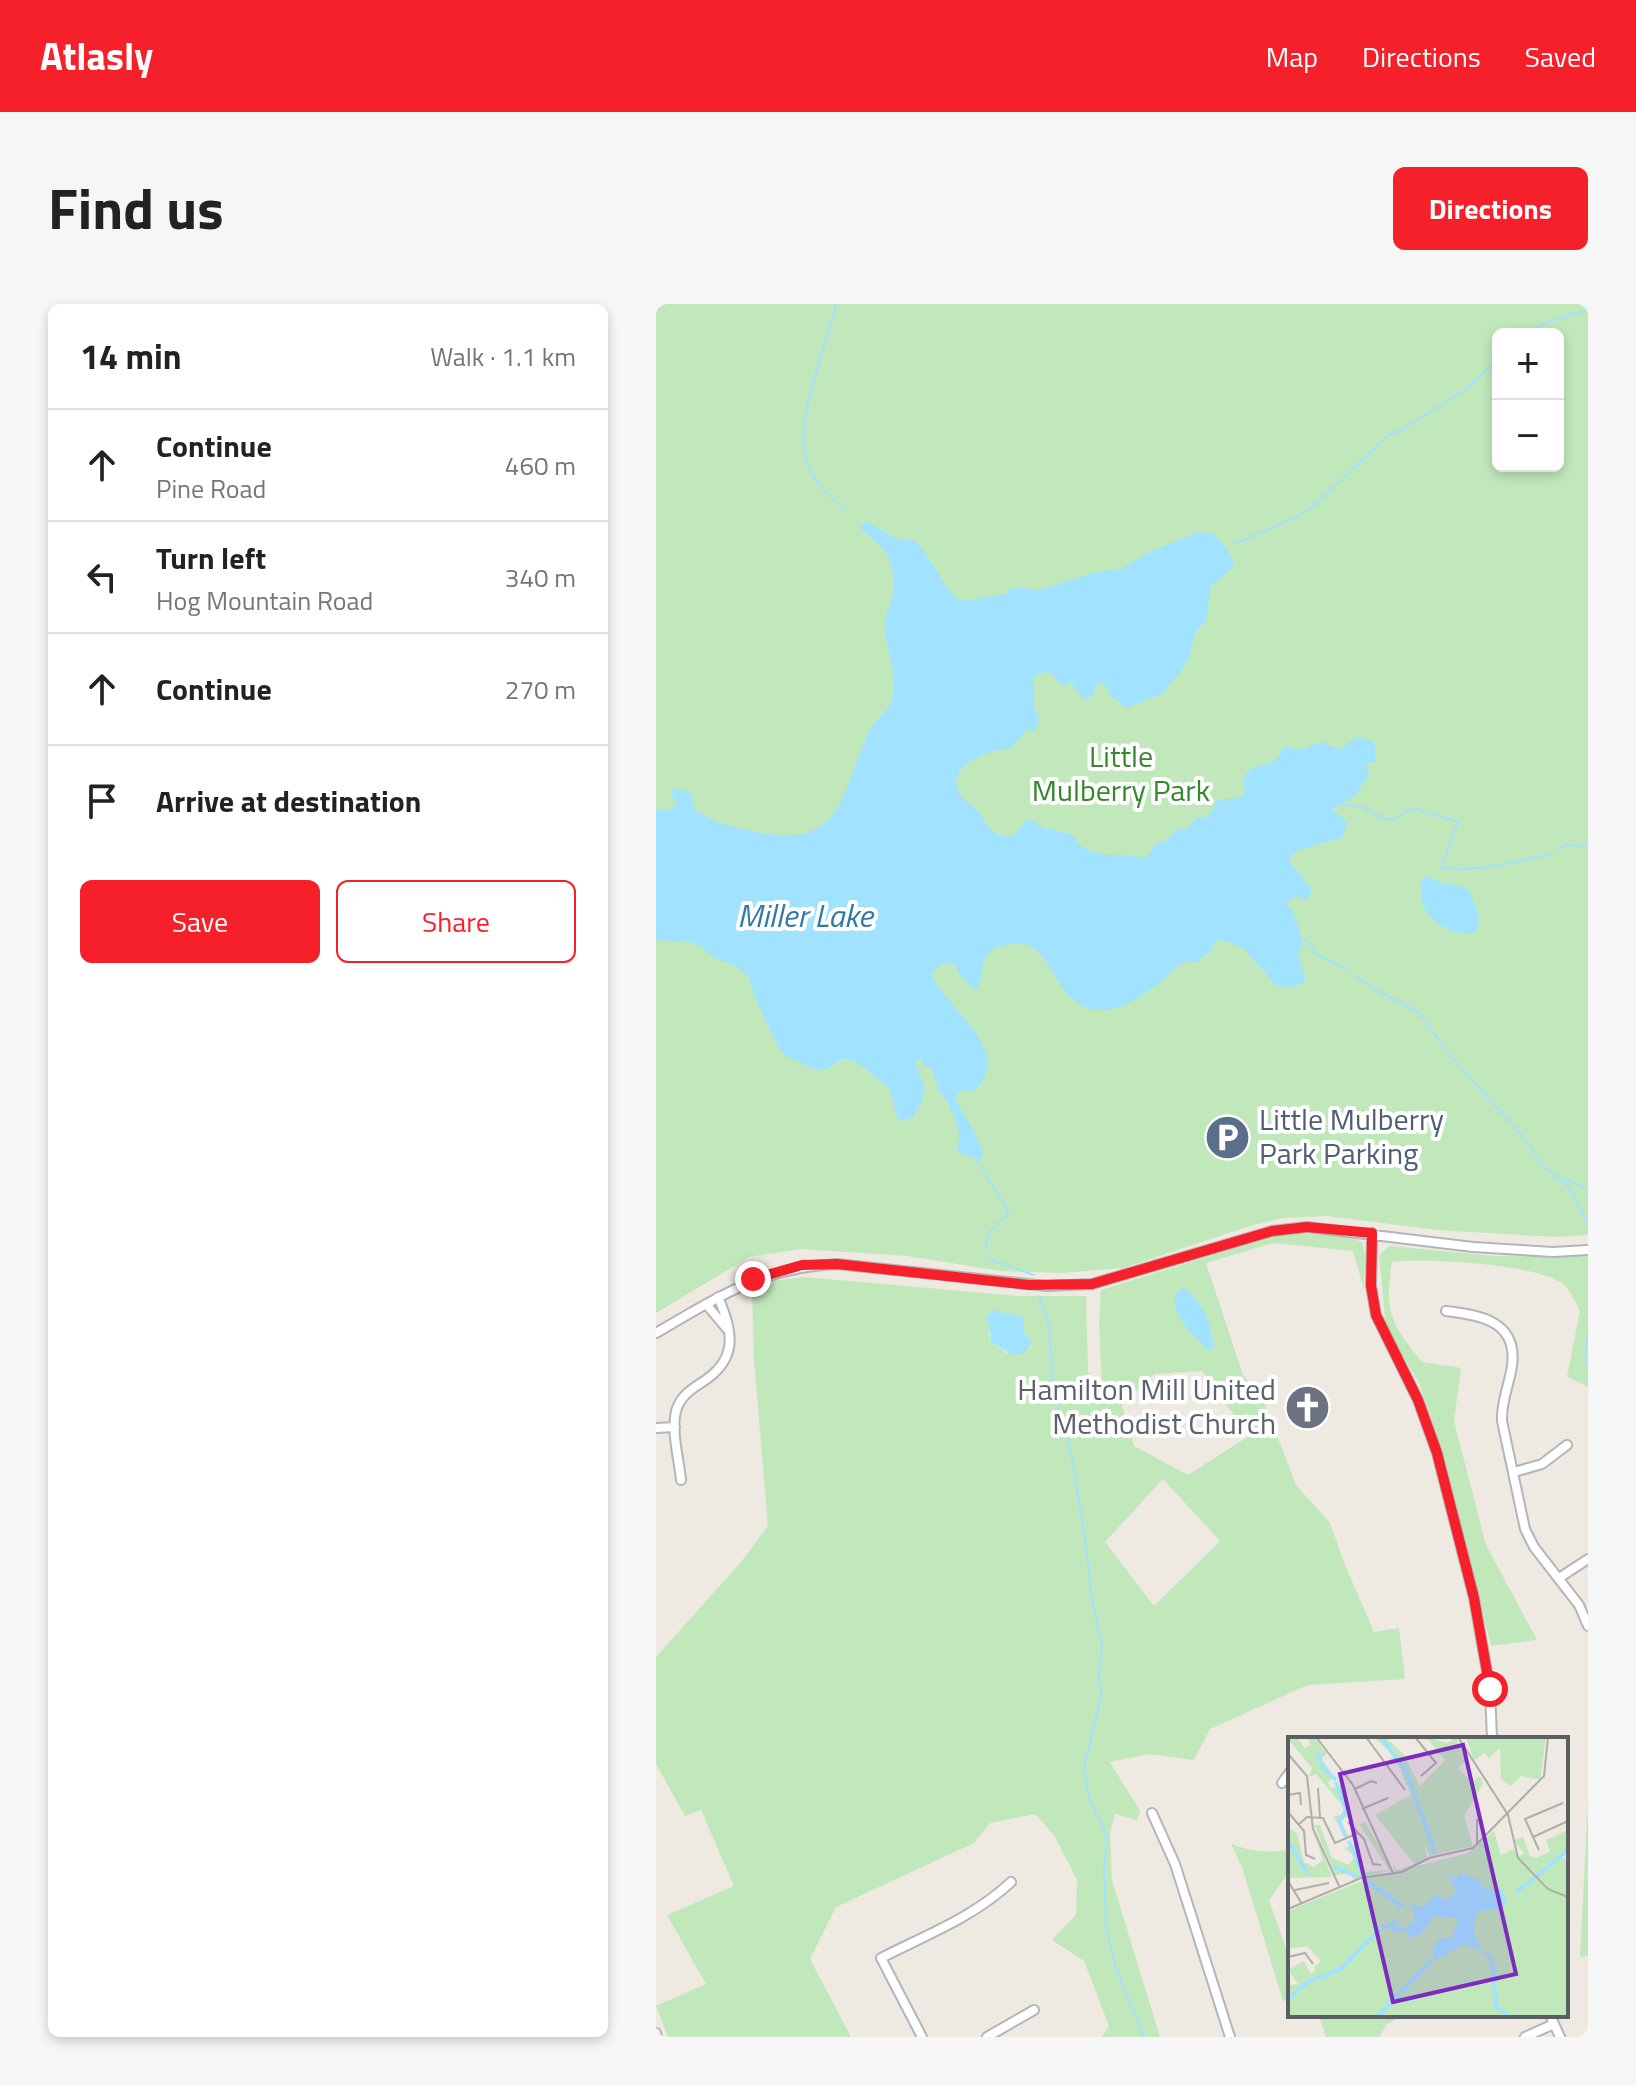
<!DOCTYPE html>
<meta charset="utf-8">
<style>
body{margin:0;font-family:"Titillium Web",sans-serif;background:#f6f6f6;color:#222}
.controls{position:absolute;right:24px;top:24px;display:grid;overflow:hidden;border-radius:12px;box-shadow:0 4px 12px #0003}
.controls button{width:72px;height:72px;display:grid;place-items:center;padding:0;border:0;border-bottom:2px solid #e0e0e0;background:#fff;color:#222;font:40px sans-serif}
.stop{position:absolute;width:24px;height:24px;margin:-18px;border:6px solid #f5202a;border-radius:50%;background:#fff}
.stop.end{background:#f5202a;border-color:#fff;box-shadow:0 2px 8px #0008}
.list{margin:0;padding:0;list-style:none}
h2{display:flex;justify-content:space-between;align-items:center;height:104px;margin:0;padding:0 32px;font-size:34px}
h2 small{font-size:26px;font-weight:400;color:#767676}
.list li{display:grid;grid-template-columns:52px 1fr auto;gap:24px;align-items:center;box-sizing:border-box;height:112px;padding:0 32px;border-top:2px solid #e0e0e0}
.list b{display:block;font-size:30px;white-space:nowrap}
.list p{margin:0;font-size:26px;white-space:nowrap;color:#767676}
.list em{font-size:26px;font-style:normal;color:#767676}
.actions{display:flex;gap:16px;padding:24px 32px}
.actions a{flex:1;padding:18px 0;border:2px solid #f5202a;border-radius:12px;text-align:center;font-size:28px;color:#f5202a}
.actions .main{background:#f5202a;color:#fff}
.icon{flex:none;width:44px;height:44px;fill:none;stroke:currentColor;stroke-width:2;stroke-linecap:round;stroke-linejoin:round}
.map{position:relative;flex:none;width:932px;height:1733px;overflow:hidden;border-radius:12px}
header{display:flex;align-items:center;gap:48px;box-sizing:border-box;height:112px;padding:0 40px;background:#f5202a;color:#fff}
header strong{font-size:38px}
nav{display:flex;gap:44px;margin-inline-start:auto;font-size:28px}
.intro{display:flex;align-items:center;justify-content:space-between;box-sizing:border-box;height:192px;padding:0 48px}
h1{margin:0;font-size:56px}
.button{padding:20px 36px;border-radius:12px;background:#f5202a;color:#fff;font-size:28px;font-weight:700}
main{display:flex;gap:48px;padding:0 48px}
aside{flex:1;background:#fff;border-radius:12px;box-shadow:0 4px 12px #0003}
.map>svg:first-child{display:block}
</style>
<header>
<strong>Atlasly</strong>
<nav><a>Map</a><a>Directions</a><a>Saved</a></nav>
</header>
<div class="intro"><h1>Find us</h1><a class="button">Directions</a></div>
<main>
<aside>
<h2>14 min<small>Walk · 1.1 km</small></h2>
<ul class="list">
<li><svg class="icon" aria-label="ahead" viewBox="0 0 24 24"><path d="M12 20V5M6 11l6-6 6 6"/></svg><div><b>Continue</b><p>Pine Road</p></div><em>460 m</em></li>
<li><svg class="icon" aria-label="left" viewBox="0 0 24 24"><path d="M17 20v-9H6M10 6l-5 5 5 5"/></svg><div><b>Turn left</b><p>Hog Mountain Road</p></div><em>340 m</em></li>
<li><svg class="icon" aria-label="ahead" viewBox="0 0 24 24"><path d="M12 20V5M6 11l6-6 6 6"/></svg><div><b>Continue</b></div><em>270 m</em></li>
<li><svg class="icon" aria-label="arrive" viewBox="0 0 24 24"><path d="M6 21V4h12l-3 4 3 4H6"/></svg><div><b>Arrive at destination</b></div></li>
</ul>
<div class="actions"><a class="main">Save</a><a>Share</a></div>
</aside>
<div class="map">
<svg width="932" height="1733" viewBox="0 0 932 1733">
<rect width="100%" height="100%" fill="#eee9e1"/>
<path fill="#c1e8bb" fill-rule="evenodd" d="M0,0H932V931L899,933L781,926L671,912L626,914L594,922L467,964L405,969L345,967L251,952L145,945L93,953L0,1009ZM842,30H902V162H842Z
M642,930L686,931L706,938L709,950L708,985L697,947L617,939L550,959L587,1071L608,1098L640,1181L674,1219L689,1261L718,1328L743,1324L749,1375L652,1381L554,1425L538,1456L492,1450L454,1458L484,1507L481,1516L459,1510L454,1528L456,1576L504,1733H446L453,1722L428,1657L396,1636L420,1611L421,1576L398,1531L379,1510L334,1519L318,1539L180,1603L154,1655L195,1733H12L0,1702L50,1680L11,1611L78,1582L45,1506L29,1512L0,1460V1353L85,1258L112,1222L98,1056L96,988L117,977L148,973L362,992H430L432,1068L447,1101L443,1018L445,986L619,932ZM343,1007L366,1013L367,1027L375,1039L374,1044L350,1049C347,1045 342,1043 338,1040C327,1030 336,1017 343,1007ZM546,1067L593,1132L532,1171L478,1142L466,1102L498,1070ZM507,1175L564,1237L498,1302L449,1238Z
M734,942L838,952L932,951V1083L911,1073L924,1007C920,999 914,986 907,980C882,960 770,954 736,958C728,1008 735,1020 766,1058L805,1064L798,1117L830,1241L881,1336L835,1342L790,1159L764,1081L730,1022L723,951Z
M932,1496V1652L924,1653Z
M575,1540C594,1547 614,1550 634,1545V1567L613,1596L634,1656V1696L627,1697L586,1563Z
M663,1711H748L731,1720L723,1733H670Z"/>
<path fill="#a0e2ff" d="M210,217L239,234L257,236L265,242L290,282L302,295L309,297L350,290L355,285L365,283L379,287L441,268L463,266L490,250L539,229L550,228L559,231L570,244L577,257V264L555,282L550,317L540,327L533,354L525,367L506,390L469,404L460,395L455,394L452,384L446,379L442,380L437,392L427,396L415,378L407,382C397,373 394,363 378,372L377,399L383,415L379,427L370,426L355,444C323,447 275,470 316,502C333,514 329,536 359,531L372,514L388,524L416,530C431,559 465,547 490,554L499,540L511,536L522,525L533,524L540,514L552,513L562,496L583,494L588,490C589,485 588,480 588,476C590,461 606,463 616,458C623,455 625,448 628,442L645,446L665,438L683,445L701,433L714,436L719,440V458L709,460L713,470L700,491L676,505L691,518L687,533L642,546L632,555L656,586L651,596L641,592L630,599C641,611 644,627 646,643L642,648C643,658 651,671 648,679L632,684L620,681L587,644L566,636L559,637L554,649L548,651L543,657C537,657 530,657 525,660C518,663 513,671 507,676C492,688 467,706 448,706C391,707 402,626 350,641C345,642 338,644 334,648C322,658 329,676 320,687L307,675L298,660L287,659L275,669C285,700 350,739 326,777C320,787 317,789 306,786L299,793C307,813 323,830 327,851L324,855L303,849C300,841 304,837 303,829C301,817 292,793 282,787L281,778L275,764L267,761L265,755H260C260,769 266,770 268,781C270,792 262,804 257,814L242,817L234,785L205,761L193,755H185L170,766H160L132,753L123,745L102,701L93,674L80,662L59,654L44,642L33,638L0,636V505H15L20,498L14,489L17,484L35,489L38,505C55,518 80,524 101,528C191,546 183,487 214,426C220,414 235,406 237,392C241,367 229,344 229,319C229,309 236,300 237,290C239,280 237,264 233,254C227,241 214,234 204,224Z
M767,573H775L785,579L806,582L813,586L823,612L822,621L818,629C786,633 756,606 767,573Z
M528,983C551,1006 553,1012 558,1044L553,1047C538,1031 516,1014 519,991Z
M337,1006L367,1013V1027L376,1039L369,1048L358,1052L335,1038L333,1021L330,1014Z"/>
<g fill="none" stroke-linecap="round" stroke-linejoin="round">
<path stroke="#a0e2ff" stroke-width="2" d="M180,0C171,47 137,111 151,158C156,177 175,194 189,206
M869,30L889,19L932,6
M578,240L641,213L658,202L731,132L749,124L812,84L842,55
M680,500L704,502L729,515L738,516L755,504L802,518L785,564C825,568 855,558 893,551
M901,546L910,541L930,542L932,538
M643,634L652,637L660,650L691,665
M699,671L718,685L762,708L794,751L869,835L886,861L913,883L932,921
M319,853L353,908L334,927L329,945
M908,875L918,878L932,887
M331,954L378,971
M383,992L393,1022L398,1092L414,1143L430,1239L435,1291L446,1342L442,1376L446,1388L428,1464L433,1493L451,1532L448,1567L450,1623L460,1664L488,1733
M932,1027L929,1058L932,1061"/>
<defs>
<path id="minor" d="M716,929L715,982L720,1011L762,1096L781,1149L818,1294L834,1385L836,1435
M50,1000L71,1025
M790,1007C824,1011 862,1017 856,1062C853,1082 845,1097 846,1117L869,1225L878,1243L923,1301L932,1322
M0,1029C62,993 107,963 181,960L391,982L436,980L616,927L651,923L817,943L897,948L932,946
M0,1124L19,1123
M858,1168L886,1160L911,1141
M25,1176C23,1155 15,1127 20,1107C24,1093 34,1086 45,1079C82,1056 78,1029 62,993
M903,1274L932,1255
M626,1479L634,1468
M496,1509L519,1560L574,1733
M894,1711L904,1733
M0,1729L1,1733
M266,1733L225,1654C270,1631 318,1613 355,1578
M331,1733L378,1706
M869,1733L898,1720"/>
</defs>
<use href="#minor" stroke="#b2b6ba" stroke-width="12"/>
<use href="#minor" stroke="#fff" stroke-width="8"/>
</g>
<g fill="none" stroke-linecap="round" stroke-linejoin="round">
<path stroke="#f5202a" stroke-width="10" d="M97,975L146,961L181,960L373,981L436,980L616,927L651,923L716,929L715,982L720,1011L762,1096L781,1149L818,1294L834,1385"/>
</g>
<defs>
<symbol id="parking-disc" viewBox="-11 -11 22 22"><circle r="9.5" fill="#5c6f8a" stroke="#fff"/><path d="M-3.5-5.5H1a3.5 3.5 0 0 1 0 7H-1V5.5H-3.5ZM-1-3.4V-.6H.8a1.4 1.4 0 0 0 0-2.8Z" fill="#fff"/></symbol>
<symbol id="church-disc" viewBox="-11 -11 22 22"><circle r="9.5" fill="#6b7280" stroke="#fff"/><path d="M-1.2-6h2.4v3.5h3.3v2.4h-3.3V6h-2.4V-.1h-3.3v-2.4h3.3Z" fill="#fff"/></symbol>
</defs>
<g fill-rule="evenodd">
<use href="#parking-disc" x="546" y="808" width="51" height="51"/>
<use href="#church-disc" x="626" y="1078" width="51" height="51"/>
</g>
<g text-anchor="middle" stroke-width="8" stroke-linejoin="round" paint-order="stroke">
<g font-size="30" fill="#35862e" stroke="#fff">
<text x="465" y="463">Little<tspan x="465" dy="34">Mulberry Park</tspan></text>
</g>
<g font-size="30" fill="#4e5e75" stroke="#fff" text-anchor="start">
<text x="603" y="826">Little Mulberry<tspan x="603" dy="34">Park Parking</tspan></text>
</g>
<g font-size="30" fill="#5b616d" stroke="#fff" text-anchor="end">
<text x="620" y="1096">Hamilton Mill United<tspan x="620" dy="34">Methodist Church</tspan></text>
</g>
<g font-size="32" font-style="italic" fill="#3279a6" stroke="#fff">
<text x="149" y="623">Miller Lake</text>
</g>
</g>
<g transform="translate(632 1433)">
<rect width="280" height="280" fill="#eee9e1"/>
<path d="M9,0L17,11L23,8L18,0H26L39,17L33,22L47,40L40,45L43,51L56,47L64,79L52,82L61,101L45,80L55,77V69L28,37L21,40L24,31L0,2ZM97,0L116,18L132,49L157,23L138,0L159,6L168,0L177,25L170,31L184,45L192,39L195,47L176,79L185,109L141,119L137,107L139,120L118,133L106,134L105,128L109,133L126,127L87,78L123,58L108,22L100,24L106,19L87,1ZM178,0H258L252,43L233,39L223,49L213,42L212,11L201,21L196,16L186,24ZM77,85L100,124L104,133L66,143L63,137L47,138L26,88H32L44,121L61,128L67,119L56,111L68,107L66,114L78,135L101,133L71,87ZM23,87L44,140L1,141L0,89L9,97L16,125L26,130L35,123ZM280,93V115L272,121L280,122V159L260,150L230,119L236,117L226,103L235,100L242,119L248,121L262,114L258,103ZM206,94L213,118L226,112L253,146L280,161V280H0V242L2,248L10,247L0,233L16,224L22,236L28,235L26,230L33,224L19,209L0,212V174L81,141L180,116Z" fill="#c1e8bb"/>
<path d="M159,134L169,144L171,136L189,142L197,152H215L218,167L211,173L189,174L185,193L194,215L177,207L148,223L144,219L149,202L166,200L165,192L173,182L146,179L132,198L120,201L121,187L128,183L122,167L134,170L148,157L159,164L165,156L170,159Z" fill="#a0e2ff"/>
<path fill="none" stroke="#a0e2ff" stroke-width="4" d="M93,0L119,36L147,116M29,15L36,32L48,43M48,45L58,74L51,85L58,100M0,104L20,137M61,104L75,138M45,129L70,140M249,139L280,113M77,143L115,170M228,155L248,140M94,191L107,186L106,193L122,192M197,215L204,222L208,269L221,280M0,262L20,245L53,232L92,192M89,280L144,223"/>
<path fill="none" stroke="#afaeab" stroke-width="2" d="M28,0L65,48L105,136M78,0L117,53M127,0L148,26L133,39M170,0L220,78L230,121L260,152L280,160M0,17L19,39L25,92L52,151M30,51L32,80M67,52L83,44L89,46M0,58L12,56L13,68M74,72L100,61M0,75L16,94L18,118L27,122M189,82V108M60,85L76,102L85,127L93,128M10,88L19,80L35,81L47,106L70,96M245,100L280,84M251,113L237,82L275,66M0,144L14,167M7,153L41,146M0,172L73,141L114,135L141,121L185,111L256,39L260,0M0,220L17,216L25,227"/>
<path fill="#7b2cbf" fill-opacity="0.15" stroke="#7b2cbf" stroke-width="4" d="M175,8L228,237L105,265L52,37Z"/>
<rect width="280" height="280" fill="none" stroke="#5a5f63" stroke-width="4"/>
</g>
</svg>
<div class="controls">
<button>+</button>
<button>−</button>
</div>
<div class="stop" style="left:834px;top:1385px"></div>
<div class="stop end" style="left:97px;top:975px"></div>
</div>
</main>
